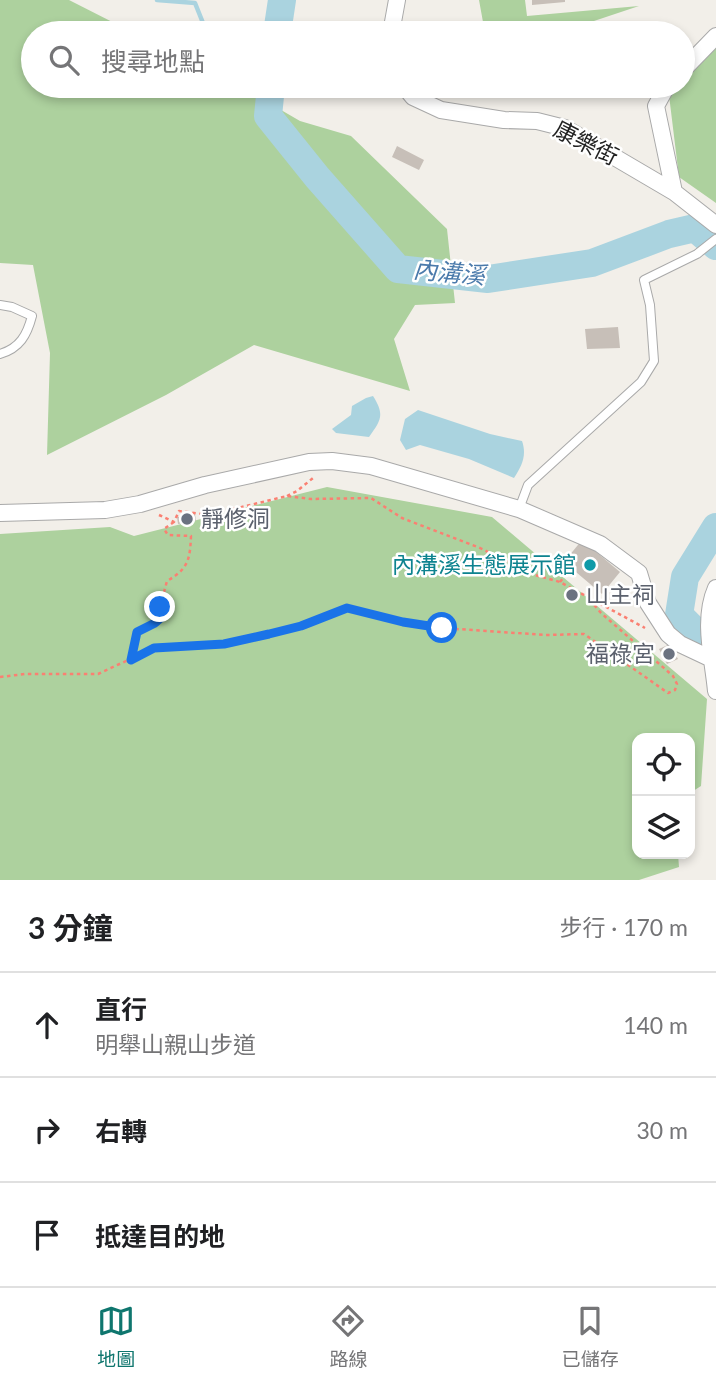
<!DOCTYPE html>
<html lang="zh-TW">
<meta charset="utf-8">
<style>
body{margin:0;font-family:Lato,"Noto Sans TC",sans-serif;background:#f2f2f2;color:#202124}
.controls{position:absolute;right:21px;bottom:21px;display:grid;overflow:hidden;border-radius:14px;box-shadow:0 4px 10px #0003}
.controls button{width:63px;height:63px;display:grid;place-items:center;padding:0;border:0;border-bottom:2px solid #e0e0e0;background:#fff;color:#202124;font:35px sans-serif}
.stop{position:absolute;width:21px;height:21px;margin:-16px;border:5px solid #1a73e8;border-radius:50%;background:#fff}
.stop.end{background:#1a73e8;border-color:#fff;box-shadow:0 2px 7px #0008}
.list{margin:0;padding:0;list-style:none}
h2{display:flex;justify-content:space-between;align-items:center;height:91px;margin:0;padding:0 28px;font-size:30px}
h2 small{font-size:23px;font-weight:400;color:#757577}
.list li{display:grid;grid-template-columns:46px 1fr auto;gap:21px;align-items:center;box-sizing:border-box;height:105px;padding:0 28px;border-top:2px solid #e0e0e0}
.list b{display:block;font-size:26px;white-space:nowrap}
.list p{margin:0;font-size:23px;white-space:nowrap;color:#757577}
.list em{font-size:23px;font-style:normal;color:#757577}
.icon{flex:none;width:38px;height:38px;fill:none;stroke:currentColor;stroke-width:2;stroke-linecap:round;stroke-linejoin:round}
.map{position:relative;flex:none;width:716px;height:880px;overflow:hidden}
.search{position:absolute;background:#fff;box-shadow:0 4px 10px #0003;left:21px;right:21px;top:21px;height:77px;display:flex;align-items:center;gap:18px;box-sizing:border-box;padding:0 24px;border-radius:38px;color:#757577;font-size:26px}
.sheet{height:406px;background:#fff}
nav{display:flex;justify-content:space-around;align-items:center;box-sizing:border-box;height:98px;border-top:2px solid #e0e0e0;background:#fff;font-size:19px;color:#757577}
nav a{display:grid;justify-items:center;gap:4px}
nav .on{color:#0f766e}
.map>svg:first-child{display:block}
</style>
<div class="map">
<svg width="716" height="880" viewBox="0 0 716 880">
<rect width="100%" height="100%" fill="#f2efe9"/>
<path fill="#add19e" d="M0,0H69L134,33H33V86H240L300,121L351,136L447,229L455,303L415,305L394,339L410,391L254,345L166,395L47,455L50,353L33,265L0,263Z
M479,0H525L527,16L639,6L558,33H485Z
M716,48V203L679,177L668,87L683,86V75Z
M327,487L492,517L707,699L701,786L690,793V738H637V854H678L679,867L639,880H0V534L110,527L134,536Z"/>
<path fill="#aad3df" d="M373,396C385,415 381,420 369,437L336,433L332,429L351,415L352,406L366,398Z
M418,410L490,434L522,441C527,455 522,466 514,478L469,459L420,445L406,450L400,440L405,419Z"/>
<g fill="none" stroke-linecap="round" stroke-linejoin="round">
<path stroke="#aad3df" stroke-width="4.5" d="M157,0L195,3L207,33"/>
<path stroke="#aad3df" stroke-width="28" d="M277,33L282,0
M271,86L268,116L317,177L398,269L488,279L592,263L669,234L695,228L716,246
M716,527L685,577L679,615L694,630L716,640"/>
</g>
<path fill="#c7bfb8" d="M532,0H565V2L532,5Z
M595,86H613L614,89L599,95Z
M397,146L424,160L419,170L392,157Z
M618,327L620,348L587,349L585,329Z
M195,514L196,521L178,524L177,517Z
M582,540L620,572L602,594L564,562Z
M670,644L678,659L667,664L659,649Z"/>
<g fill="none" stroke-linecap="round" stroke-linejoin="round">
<defs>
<path id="service" d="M0,305L12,307L32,316C27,335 20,348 0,354
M519,509L528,485L641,382L654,361L650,305L644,280L697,254L716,239"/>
<path id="minor" d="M391,33L397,0
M683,70L716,36
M404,86L413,97L441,110L504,120L537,121L565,128L674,192L716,225
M667,86L656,106L674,192
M0,513L105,510L140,504L205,485L309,462L332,461L371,466L519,509L600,544L639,573L648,603L668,634L680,644L716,661
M716,588C702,620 713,658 716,691"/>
</defs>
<use href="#service" stroke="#a9a9a9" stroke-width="10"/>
<use href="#minor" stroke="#a9a9a9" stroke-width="18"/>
<path stroke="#fa8072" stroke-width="2.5" stroke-dasharray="3.5 3.5" stroke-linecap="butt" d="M287,496L297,491L313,478
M159,515L174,522L179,511L209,515L287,496L311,499L371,498L402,518L480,548L535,575L560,582L645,628
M560,582L571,568
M131,659L137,632L155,623L164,615L160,607L167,581C188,569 190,560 191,536L168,535L164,529L174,522
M0,677L25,674H98L154,648L224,644L301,626L347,608L403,622L442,628L546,635L584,634L668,693L675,690L677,684L673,676L601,613L590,600L592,598"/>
<use href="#service" stroke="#fff" stroke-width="8"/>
<use href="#minor" stroke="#fff" stroke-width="16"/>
</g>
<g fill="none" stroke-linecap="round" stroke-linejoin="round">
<path stroke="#1a73e8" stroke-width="9" d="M160,607L164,615L155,623L137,632L131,660L154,648L224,644L269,634L301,626L347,608L403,622L442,628"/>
</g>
<g fill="#6b7280" stroke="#fff" stroke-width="2.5">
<circle cx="187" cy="519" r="7"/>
<circle cx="572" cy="595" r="7"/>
<circle cx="669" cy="654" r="7"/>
</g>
<circle fill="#0f9aa8" stroke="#fff" stroke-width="2.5" cx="590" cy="565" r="7"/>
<g text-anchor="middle" stroke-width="5" stroke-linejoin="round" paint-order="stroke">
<g font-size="23" fill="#222" stroke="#fff">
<text transform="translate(586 143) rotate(27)" y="8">康樂街</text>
</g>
<g font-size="23" fill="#5b616d" stroke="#fff" text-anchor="start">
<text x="201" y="527">靜修洞</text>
<text x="586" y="603">山主祠</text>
<text x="655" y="662" text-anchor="end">福祿宮</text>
</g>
<g font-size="23" fill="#0d838f" stroke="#fff" text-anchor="end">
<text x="576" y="573">內溝溪生態展示館</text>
</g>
<g font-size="24" font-style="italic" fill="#4a7aab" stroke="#fff">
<text transform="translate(449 273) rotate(5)" y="8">內溝溪</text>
</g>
</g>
</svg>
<div class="controls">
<button><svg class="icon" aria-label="locate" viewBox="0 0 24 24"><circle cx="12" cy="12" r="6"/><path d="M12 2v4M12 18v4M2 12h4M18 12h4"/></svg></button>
<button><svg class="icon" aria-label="layers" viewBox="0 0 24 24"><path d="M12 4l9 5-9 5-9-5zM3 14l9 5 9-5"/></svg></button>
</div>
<div class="stop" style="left:442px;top:628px"></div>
<div class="stop end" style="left:160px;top:607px"></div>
<div class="search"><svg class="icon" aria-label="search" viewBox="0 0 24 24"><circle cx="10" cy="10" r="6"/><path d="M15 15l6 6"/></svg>搜尋地點</div>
</div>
<section class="sheet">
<h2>3 分鐘<small>步行 · 170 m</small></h2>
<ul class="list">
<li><svg class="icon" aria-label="ahead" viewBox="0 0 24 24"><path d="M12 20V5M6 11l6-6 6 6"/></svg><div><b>直行</b><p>明舉山親山步道</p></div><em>140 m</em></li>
<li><svg class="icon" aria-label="right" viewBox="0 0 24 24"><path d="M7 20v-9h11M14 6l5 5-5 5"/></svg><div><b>右轉</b></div><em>30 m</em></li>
<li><svg class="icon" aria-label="arrive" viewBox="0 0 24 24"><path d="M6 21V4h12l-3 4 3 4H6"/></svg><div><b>抵達目的地</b></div></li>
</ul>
</section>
<nav>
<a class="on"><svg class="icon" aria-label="map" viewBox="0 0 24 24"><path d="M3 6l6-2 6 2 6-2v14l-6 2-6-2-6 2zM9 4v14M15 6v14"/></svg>地圖</a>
<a><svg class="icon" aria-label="directions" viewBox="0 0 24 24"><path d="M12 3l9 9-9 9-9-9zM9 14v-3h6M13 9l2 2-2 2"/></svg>路線</a>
<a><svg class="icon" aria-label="saved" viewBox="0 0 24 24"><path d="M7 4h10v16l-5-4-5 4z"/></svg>已儲存</a>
</nav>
